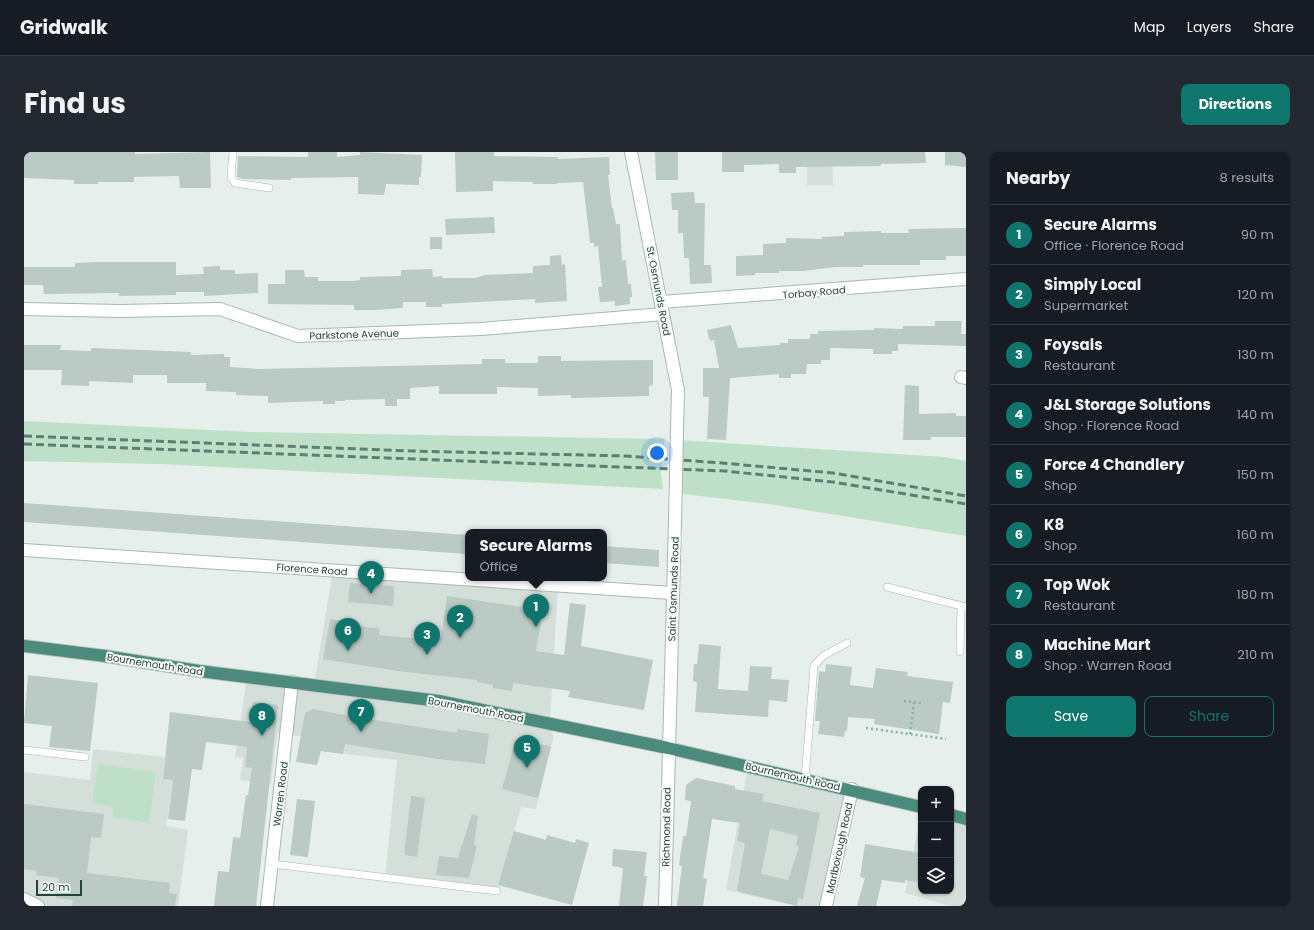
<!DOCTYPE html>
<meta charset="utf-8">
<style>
body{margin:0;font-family:Poppins,sans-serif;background:#242831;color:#f1f3f6}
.controls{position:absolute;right:12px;bottom:12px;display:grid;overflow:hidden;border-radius:8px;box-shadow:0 1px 3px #0004}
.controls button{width:36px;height:36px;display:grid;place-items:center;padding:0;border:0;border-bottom:1px solid #363941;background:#171b24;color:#f1f3f6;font:20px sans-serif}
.scale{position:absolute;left:12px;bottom:10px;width:46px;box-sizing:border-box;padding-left:4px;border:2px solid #24423a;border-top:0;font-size:11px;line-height:14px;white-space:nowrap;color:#24423a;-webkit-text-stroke:3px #f7fbf9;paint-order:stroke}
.you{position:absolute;left:633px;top:301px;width:14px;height:14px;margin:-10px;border:3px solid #fff;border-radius:50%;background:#1a73e8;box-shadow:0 0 0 6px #1a73e833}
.badge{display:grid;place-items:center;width:26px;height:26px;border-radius:50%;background:#0f766e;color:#fff;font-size:13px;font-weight:700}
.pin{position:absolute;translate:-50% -33px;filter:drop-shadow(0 1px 2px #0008)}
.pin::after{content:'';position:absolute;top:21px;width:14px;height:12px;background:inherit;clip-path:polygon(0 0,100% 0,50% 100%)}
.popup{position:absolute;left:441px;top:377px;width:142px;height:52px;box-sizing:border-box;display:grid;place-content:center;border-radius:8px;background:#171b24;filter:drop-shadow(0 1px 3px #0005);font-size:13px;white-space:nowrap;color:#9ea1a6}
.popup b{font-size:15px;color:#f1f3f6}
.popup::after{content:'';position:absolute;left:50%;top:100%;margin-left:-8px;border:8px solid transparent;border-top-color:#171b24}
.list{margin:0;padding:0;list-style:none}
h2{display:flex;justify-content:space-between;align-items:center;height:52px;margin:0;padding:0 16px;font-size:17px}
h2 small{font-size:13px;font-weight:400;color:#9ea1a6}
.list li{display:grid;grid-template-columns:26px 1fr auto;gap:12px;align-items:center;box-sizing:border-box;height:60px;padding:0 16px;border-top:1px solid #363941}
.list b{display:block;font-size:15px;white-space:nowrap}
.list p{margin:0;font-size:13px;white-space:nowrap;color:#9ea1a6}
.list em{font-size:13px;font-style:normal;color:#9ea1a6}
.actions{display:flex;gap:8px;padding:12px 16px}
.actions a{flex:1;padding:9px 0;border:1px solid #0f766e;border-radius:8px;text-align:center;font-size:14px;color:#0f766e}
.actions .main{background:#0f766e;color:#fff}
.icon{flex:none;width:22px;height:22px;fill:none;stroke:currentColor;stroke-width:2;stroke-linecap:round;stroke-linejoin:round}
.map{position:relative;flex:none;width:942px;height:754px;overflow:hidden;border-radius:8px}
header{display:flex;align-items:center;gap:24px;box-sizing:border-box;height:56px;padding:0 20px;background:#171b24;border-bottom:1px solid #363941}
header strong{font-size:19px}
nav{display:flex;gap:22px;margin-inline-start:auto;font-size:14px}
.intro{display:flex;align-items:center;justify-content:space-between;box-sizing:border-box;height:96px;padding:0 24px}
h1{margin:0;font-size:28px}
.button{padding:10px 18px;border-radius:8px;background:#0f766e;color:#fff;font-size:14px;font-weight:700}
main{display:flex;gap:24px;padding:0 24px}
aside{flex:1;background:#171b24;border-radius:8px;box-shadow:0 1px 3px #0004}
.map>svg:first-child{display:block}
</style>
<header>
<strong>Gridwalk</strong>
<nav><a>Map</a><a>Layers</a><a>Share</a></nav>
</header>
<div class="intro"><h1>Find us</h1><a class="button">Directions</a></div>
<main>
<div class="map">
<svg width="942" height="754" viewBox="0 0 942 754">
<rect width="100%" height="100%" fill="#e6efeb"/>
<path fill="#d4dfda" d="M783,0H808L809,33H783Z
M309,418L534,434L526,564L529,587L512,657L497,655L473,739L361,726L373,608L296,599L297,586L253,582L247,632L216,628L219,606L211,605L223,525L269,522L290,533Z
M69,597L141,605L139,626L149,628L142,674L164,678L154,754H14L0,747V620L66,628Z
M724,614L828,637L802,754H772L702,738Z
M897,663V739H927V663L942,667V741L939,754H926L881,741Z"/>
<path fill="#bfe0c8" d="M0,269L227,280L640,287L637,323L639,337L135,312L0,309Z
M653,288L920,305L942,309V384L745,352L651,341Z
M74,612L132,620L125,671L88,665L89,655L68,651Z"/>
<path fill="#bbcac4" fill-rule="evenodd" d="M0,0H111V2L186,0L187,36H156L155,24L110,25V30H74V32H50V28L0,26Z
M284,0H313V5L336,3V0L398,3L397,25H395V33L362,32L360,43L334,42V25L267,26V28L219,27L213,25L214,4L284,5Z
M431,0H470V4L534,5V7L585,5L586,23H584L588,56H589L592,72H596L598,109L602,108L604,132H607L608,145H606V152L591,154V149L576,150L574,135H578L574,94L570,95V91H566L559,30L533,31V32H509V30L469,29V39L432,40Z
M631,0H654V28H632Z
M698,0H901L902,11L857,12V14L772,15V21H755V12L720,13V20H698Z
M921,0H942V15L921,13Z
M670,40L671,51H681L680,113H687L688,131L666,132L665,106H660L659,81H654V58H648L647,41Z
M470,65L471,81L422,83L421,67Z
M942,76V104H922V108H896V113H839V115H811L779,119H755V121H731V123L712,124V104L739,103V92L762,91V86L798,87V85L820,84V80L857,79V81H885L884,77Z
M406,85H418V97H406Z
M537,103L538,113L541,112L543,149L511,151V147L418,152V155H402V150H379V156L351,158H330V153L244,152V132H261V118H280L281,125H294V129H330L336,128V125L377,124V118L408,117L409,125L418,124V126H451L461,123L509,121V114L526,113V104Z
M73,110H152V123L180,122L179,115L196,114V118H211V122L234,121V141L180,144V140H152V143L95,144V141L20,142L19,133H0V115H51V111Z
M911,169H938L937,182H942V194L874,192V199H868V202H849V197L806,196V208H797V212H783L782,222H767V226H755V222L706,226L702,288L683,287L685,245H679V216H695L690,188L686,189L683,178L707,173L714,196L756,193V191H764V187H786V182H794V179L850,178V176L879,177V174H911Z
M0,193H37L36,198L67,199V196L167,200V203L200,202V205H206V215L234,217L458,212V207H481V211H514V204H537V209L629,208V233L625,234V244L547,246V243L514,244V236L473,235V242H415V234L386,236V247H373V254H361V247L321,248V249H311V252H299V249L244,251V244L212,243V240L182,239V231H143V223H109V231L65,229V234L37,233L38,218H0Z
M881,233L895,234V262L932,261V264H942V285H907V288H879Z
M0,351L444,383L443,402L0,370Z
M580,394L635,398V415L580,411Z
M326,431L370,434L369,454L324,450Z
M423,444L519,458L512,499L540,503L546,451L562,453L557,494L629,508L620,558L544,545L546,539L489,531L488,539L469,536V533L453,530V528L374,519L299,507L306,467L330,470L329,473L356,477L355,483L397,487L398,482L417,486Z
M675,492L697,494L694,537L724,539L726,514L748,515L747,527L765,528L763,550L745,548L744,565L671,560L673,530L669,529L670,512H673Z
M802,512L828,515L826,533L849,536L852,516L884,520L883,524L929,530L926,551L919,550L915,582L850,572L851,567L824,565L823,579H821L820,585L794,582L796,569H791L795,519L801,520Z
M4,523L74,531L66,599L25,595L28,574L0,571Z
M229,550L254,553L232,754H190L194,719L205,720L209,685L216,686L222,643H224L228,616L221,615L223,595L182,590L178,618L168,617L161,669L144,667L149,628L139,627L146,560L226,570Z
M289,557L325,564L433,581V577L465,582L461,612L414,607L321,592L319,602L297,599L293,613L272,610L281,561Z
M491,590H500L527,594L514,646L478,637Z
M672,626L711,634V637L740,642L738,649L796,661L779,747L774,746L773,754L713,739L721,691L713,689L716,671L688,667L679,726L683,727L679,754H653L658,714L655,713L659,684H662L667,649L661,648L662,633ZM746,677L774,684L772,694L775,695L764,728L737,722Z
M387,644L401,646L393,705L380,703Z
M273,647L291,649L284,705L266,703Z
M0,652L80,662L77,686L67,685L63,721L146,731L145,741L153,742L151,754H48L49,748L32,746L35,726L12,723L13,719L0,717Z
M448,662L454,664L450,693L453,694L445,726L412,723L415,704L434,706Z
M490,679L522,688L523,683L551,691L552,687L565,691L548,753L474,733Z
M841,692L897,701V731L881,728V731L858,728L852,754H833L841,726L836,725Z
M589,697L623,700L620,724H623L619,754H595L599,716L588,714Z"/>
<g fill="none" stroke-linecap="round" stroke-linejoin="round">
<defs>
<path id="service" d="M209,0L207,25L211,31L245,36
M863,435L942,455
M936,500L937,454
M0,598L61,605
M781,627L790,514L799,504L823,491
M248,712L473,739"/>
<path id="minor" d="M637,150L942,127
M0,157L96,159L196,157L274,184L457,177L639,162
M937,225L942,226
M0,398L648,441
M0,747L14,754
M243,754L268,530
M802,754L828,637"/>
<path id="tertiary" d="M607,0L654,238L653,279
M641,754L651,368"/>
<path id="trunk" d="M0,494L81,504L175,519L415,549L644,596L897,655
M927,663L942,667"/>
</defs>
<use href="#service" stroke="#a8b8b2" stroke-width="8"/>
<use href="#minor" stroke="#a8b8b2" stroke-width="14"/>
<use href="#tertiary" stroke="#a8b8b2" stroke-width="14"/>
<use href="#trunk" stroke="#c2cac8" stroke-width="14"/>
<path stroke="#86b3a5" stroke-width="2.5" stroke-dasharray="2 3" stroke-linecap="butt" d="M880,549L898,551
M842,576L922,587
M886,582L890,550"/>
<use href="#service" stroke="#fff" stroke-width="7"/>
<use href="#minor" stroke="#fff" stroke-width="12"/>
<use href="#tertiary" stroke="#fff" stroke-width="12"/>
<use href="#trunk" stroke="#4c8a7c" stroke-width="12"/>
<path stroke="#5f7d75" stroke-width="3" stroke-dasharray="8 4" stroke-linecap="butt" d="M0,284L387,299L602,304L698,311L809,321L942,344
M0,292L701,319L809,330L942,352"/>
<defs>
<path id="tertiary-bridge" d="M651,368L653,279"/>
</defs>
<use href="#tertiary-bridge" stroke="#a8b8b2" stroke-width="14" stroke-linecap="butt"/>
<use href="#tertiary-bridge" stroke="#fff" stroke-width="12"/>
</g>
<g text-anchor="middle" stroke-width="4" stroke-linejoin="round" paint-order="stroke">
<g font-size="10" fill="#24423a" stroke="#f7fbf9">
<text transform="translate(635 139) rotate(79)" y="4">St. Osmunds Road</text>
<text transform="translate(790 140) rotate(-5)" y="4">Torbay Road</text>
<text transform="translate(330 182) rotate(-2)" y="4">Parkstone Avenue</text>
<text transform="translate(288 417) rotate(4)" y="4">Florence Road</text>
<text transform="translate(649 437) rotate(-88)" y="4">Saint Osmunds Road</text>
<text transform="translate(131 512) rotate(9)" y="4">Bournemouth Road</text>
<text transform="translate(452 557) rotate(11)" y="4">Bournemouth Road</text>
<text transform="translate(769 624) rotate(13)" y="4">Bournemouth Road</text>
<text transform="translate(256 642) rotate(-83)" y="4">Warren Road</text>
<text transform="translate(642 675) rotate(-89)" y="4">Richmond Road</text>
<text transform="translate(815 696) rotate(-78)" y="4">Marlborough Road</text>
</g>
</g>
</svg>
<div class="controls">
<button>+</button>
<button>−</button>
<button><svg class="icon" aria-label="layers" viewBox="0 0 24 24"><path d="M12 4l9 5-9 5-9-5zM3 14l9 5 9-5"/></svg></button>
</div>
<div class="scale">20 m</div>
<div class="you"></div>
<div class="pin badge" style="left:512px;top:475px">1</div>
<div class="popup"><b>Secure Alarms</b>Office</div>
<div class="pin badge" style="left:436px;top:486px">2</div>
<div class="pin badge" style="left:403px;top:503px">3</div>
<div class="pin badge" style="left:347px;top:442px">4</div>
<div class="pin badge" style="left:503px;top:616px">5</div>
<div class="pin badge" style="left:324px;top:499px">6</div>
<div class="pin badge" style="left:337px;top:580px">7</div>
<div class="pin badge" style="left:238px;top:584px">8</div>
</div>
<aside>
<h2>Nearby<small>8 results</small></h2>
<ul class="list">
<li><span class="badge">1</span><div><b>Secure Alarms</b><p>Office · Florence Road</p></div><em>90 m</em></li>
<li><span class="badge">2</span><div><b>Simply Local</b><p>Supermarket</p></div><em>120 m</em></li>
<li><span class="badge">3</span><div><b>Foysals</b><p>Restaurant</p></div><em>130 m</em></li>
<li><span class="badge">4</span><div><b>J&amp;L Storage Solutions</b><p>Shop · Florence Road</p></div><em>140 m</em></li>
<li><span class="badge">5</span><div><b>Force 4 Chandlery</b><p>Shop</p></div><em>150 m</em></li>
<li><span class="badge">6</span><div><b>K8</b><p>Shop</p></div><em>160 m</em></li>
<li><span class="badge">7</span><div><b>Top Wok</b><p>Restaurant</p></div><em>180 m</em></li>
<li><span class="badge">8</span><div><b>Machine Mart</b><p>Shop · Warren Road</p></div><em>210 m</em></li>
</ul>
<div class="actions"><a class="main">Save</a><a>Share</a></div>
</aside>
</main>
